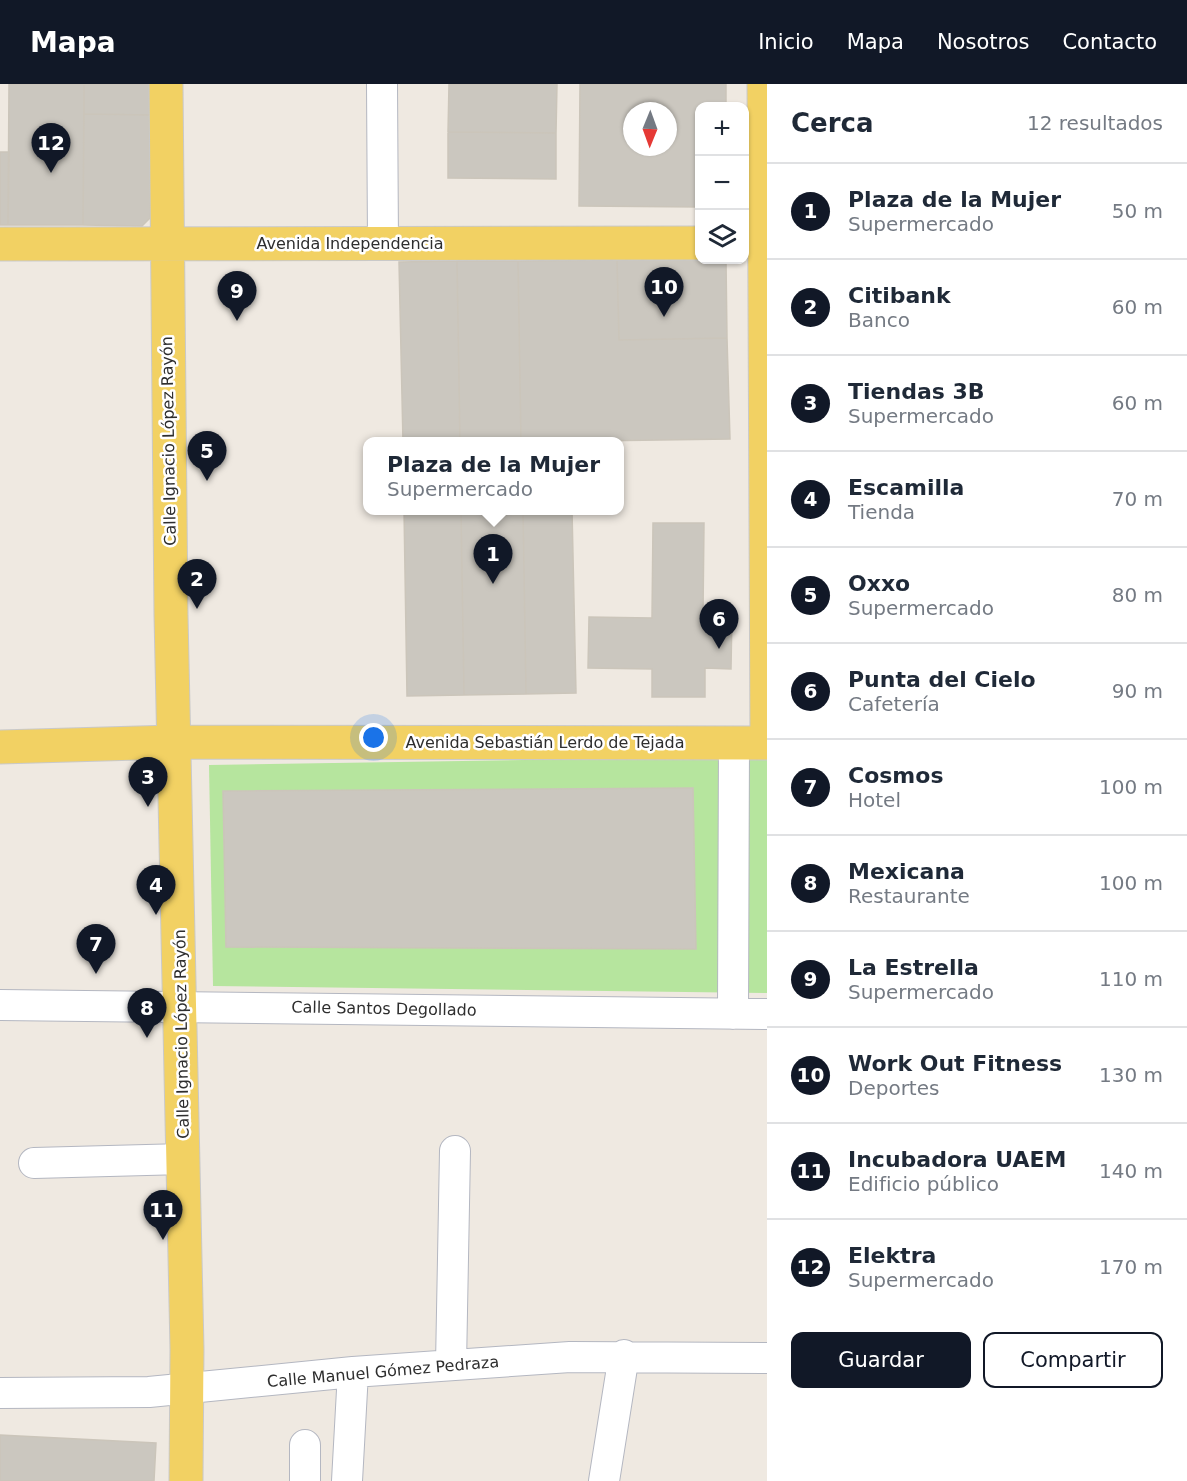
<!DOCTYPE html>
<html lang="es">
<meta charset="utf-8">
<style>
body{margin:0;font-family:"DejaVu Sans",sans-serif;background:#f6f6f7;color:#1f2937}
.controls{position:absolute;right:18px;top:18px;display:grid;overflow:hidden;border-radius:12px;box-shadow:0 2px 4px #0004}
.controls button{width:54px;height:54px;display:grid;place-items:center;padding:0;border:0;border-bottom:2px solid #e0e1e3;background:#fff;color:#1f2937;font:30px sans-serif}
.compass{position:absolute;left:623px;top:18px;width:54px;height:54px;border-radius:50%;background:#fff;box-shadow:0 2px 4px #0004;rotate:181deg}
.you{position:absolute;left:374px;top:654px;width:21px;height:21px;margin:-15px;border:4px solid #fff;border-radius:50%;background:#1a73e8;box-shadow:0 0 0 9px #1a73e833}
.badge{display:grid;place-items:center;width:39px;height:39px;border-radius:50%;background:#111827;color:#fff;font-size:20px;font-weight:700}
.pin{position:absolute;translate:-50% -50px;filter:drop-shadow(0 2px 3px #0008)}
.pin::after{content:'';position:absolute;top:32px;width:21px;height:18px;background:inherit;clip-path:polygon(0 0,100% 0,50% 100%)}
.popup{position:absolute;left:363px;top:353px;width:261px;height:78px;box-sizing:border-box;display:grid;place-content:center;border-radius:12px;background:#fff;filter:drop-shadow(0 2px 4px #0005);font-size:20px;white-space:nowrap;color:#747a83}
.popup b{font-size:22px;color:#1f2937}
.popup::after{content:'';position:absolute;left:50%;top:100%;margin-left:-12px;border:12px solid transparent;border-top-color:#fff}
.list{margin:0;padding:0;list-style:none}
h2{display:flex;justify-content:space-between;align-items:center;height:78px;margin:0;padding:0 24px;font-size:26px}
h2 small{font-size:20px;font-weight:400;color:#747a83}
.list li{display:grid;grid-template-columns:39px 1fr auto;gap:18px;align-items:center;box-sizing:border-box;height:96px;padding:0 24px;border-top:2px solid #e0e1e3}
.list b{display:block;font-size:22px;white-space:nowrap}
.list p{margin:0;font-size:20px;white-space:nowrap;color:#747a83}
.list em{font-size:20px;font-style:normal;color:#747a83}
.actions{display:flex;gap:12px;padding:18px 24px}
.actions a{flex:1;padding:14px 0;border:2px solid #111827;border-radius:12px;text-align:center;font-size:21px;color:#111827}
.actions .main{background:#111827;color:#fff}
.icon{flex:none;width:33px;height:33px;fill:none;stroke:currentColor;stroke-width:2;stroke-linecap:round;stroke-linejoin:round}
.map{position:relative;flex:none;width:767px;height:1397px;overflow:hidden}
header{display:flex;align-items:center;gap:36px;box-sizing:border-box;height:84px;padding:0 30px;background:#111827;color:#fff}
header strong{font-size:28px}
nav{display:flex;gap:33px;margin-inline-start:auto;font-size:21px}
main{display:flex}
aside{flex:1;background:#fff}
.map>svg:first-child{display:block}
</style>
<header>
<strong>Mapa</strong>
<nav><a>Inicio</a><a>Mapa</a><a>Nosotros</a><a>Contacto</a></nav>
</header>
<main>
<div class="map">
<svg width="767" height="1397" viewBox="0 0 767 1397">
<rect width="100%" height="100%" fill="#efe9e1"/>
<path fill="#b6e59e" d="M767,672V909L213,902L209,681Z"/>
<path fill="#cbc7bf" stroke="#cbc5ba" stroke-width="1.5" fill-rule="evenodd" d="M9,0H84L83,141H8Z
M84,0H151V31L84,30Z
M449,0H557L556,49L448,48Z
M580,0H726V22H700V123L579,122ZM632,27H668V63H632Z
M84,30L151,31L150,134L142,142L83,141Z
M448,48L556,49V95L448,94Z
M0,68H9L8,141H0Z
M700,174L726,176L727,254L619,256L617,176Z
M617,176L619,256L727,254L730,355L521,358L518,177Z
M457,177H518L521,358H460Z
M457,177L460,358H403L399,178Z
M404,426H461L464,611L407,612Z
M461,426H523L526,610L464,611Z
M523,426H572L576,609L526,610Z
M653,439H704L703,530H732L731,585L705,584V613H652V585L588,584L589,533L652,534Z
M693,704L696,865L226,863L223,707Z
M0,1351L156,1359L154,1397H0Z"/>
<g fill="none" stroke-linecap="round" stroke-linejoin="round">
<defs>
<path id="minor" d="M382,0L383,159
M0,921L767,930
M733,930L734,658
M34,1079L184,1075
M451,1281L455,1067
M0,1309L149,1308L353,1288L570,1273L767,1274
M305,1397V1361
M347,1397L353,1288
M604,1397L624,1271"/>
<path id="major" d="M166,0L171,531L187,1265L186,1397
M764,0L767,659
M0,160L700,159
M0,663L173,658L767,659"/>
</defs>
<use href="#minor" stroke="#b4b7c1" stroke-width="32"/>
<use href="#major" stroke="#c9c9c9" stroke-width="35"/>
<use href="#minor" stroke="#fff" stroke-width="30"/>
<use href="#major" stroke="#f2d163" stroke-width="33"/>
</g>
<g text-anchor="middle" stroke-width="5" stroke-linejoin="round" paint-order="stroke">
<g font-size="16" fill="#2e2e2e" stroke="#fff">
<text x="350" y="165">Avenida Independencia</text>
<text transform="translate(168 357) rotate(-91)" y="6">Calle Ignacio López Rayón</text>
<text x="545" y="664">Avenida Sebastián Lerdo de Tejada</text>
<text transform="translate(384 924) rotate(1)" y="6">Calle Santos Degollado</text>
<text transform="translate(181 950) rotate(-91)" y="6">Calle Ignacio López Rayón</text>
<text transform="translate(383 1287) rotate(-5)" y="6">Calle Manuel Gómez Pedraza</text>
</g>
</g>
</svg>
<div class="controls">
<button>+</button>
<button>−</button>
<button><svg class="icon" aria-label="layers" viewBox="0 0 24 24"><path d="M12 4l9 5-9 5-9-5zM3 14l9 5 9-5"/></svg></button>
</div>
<svg class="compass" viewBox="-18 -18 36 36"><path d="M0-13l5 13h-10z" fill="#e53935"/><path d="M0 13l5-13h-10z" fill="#747a83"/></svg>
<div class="you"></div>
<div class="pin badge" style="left:493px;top:500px">1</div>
<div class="popup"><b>Plaza de la Mujer</b>Supermercado</div>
<div class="pin badge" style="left:197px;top:525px">2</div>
<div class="pin badge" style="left:148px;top:723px">3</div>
<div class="pin badge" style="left:156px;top:831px">4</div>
<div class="pin badge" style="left:207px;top:397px">5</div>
<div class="pin badge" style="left:719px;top:565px">6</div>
<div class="pin badge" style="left:96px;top:890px">7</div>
<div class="pin badge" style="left:147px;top:954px">8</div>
<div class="pin badge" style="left:237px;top:237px">9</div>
<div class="pin badge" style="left:664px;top:233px">10</div>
<div class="pin badge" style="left:163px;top:1156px">11</div>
<div class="pin badge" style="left:51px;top:89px">12</div>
</div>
<aside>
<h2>Cerca<small>12 resultados</small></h2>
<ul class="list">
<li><span class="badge">1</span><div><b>Plaza de la Mujer</b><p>Supermercado</p></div><em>50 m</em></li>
<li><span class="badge">2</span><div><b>Citibank</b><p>Banco</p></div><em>60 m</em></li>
<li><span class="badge">3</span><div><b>Tiendas 3B</b><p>Supermercado</p></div><em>60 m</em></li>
<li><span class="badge">4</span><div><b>Escamilla</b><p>Tienda</p></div><em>70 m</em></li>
<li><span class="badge">5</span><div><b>Oxxo</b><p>Supermercado</p></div><em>80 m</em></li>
<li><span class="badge">6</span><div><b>Punta del Cielo</b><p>Cafetería</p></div><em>90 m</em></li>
<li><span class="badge">7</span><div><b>Cosmos</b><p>Hotel</p></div><em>100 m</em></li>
<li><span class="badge">8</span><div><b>Mexicana</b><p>Restaurante</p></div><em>100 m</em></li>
<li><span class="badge">9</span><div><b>La Estrella</b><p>Supermercado</p></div><em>110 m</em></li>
<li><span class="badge">10</span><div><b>Work Out Fitness</b><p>Deportes</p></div><em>130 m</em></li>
<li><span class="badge">11</span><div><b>Incubadora UAEM</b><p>Edificio público</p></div><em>140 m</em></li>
<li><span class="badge">12</span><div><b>Elektra</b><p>Supermercado</p></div><em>170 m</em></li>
</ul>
<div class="actions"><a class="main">Guardar</a><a>Compartir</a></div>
</aside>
</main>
